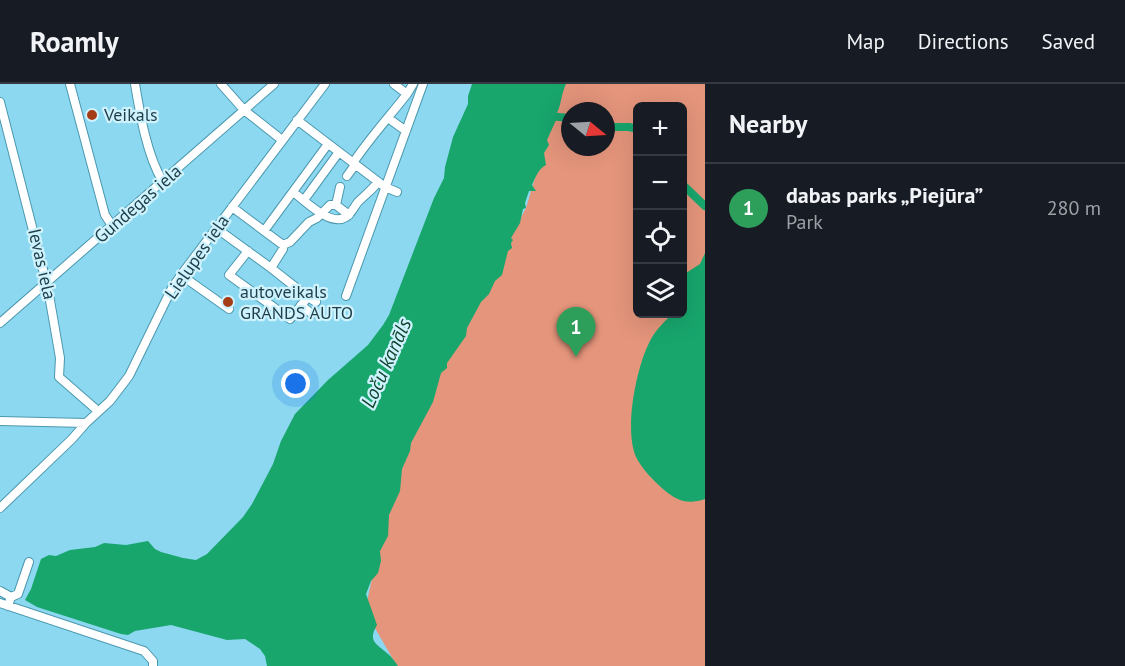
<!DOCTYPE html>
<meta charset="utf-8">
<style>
body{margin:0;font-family:"PT Sans",sans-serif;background:#20242c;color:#f1f3f6}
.controls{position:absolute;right:18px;top:18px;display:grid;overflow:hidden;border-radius:9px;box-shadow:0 6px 24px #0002}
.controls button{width:54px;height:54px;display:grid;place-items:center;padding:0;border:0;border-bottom:2px solid #363941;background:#171b24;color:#f1f3f6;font:30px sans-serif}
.compass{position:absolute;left:561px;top:18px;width:54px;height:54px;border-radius:50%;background:#171b24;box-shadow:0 6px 24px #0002;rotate:108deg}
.you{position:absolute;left:296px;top:300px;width:21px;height:21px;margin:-15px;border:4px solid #fff;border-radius:50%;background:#1a73e8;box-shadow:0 0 0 9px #1a73e833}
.badge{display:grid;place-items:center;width:39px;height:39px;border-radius:50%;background:#7c3aed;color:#fff;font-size:20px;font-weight:700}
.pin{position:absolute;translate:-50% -50px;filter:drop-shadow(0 2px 3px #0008)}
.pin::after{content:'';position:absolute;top:32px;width:21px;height:18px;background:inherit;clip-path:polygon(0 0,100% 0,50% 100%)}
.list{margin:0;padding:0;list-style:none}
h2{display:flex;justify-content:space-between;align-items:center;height:78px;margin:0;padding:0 24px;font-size:26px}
h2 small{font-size:20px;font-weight:400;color:#9ea1a6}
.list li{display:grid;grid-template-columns:39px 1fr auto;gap:18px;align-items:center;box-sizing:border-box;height:90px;padding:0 24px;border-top:2px solid #363941}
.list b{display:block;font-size:22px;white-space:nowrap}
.list p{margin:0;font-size:20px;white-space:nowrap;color:#9ea1a6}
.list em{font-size:20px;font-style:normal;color:#9ea1a6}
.icon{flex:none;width:33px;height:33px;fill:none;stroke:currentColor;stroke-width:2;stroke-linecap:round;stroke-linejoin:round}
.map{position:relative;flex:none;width:705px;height:582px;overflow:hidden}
header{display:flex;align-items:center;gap:36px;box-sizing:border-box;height:84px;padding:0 30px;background:#171b24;border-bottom:2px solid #363941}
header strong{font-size:28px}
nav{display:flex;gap:33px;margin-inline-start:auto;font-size:21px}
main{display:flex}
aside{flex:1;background:#171b24}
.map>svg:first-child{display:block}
</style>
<header>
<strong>Roamly</strong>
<nav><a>Map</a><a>Directions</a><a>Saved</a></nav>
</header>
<main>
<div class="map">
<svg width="705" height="582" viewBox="0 0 705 582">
<rect width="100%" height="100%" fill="#8bd8f0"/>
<path fill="#e4957b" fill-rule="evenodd" d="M563,0H705V582H397L365,527L396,382L423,316L526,124ZM638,22H682V230H638ZM570,27H606V63H570Z"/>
<path fill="#18a66d" d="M472,0H566C561,10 561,24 556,30L557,34L547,56L549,61L544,69L546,81C539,84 535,94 532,101L536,107H529L525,119L526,124L523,125L520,139L511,154L513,156L511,159L512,164L508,167L502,191L495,197L489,210L481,218L467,244L466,252L447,279V284L441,289L433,318L411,359L410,367L402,385L400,407L389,431L388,452L380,467L381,477L378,489L371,497L366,510L377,541C367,558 377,560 388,570C392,573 395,578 398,582H267L265,572L260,565L245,555L227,556L171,541L135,547L128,551L121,550L37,523L25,516L31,505L41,475L49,471L56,472L70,466L95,463L104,459L126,461L148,457L155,465L161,468L183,474L196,476L207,470L243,433L252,420L273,380L281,357L295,330L328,296L368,261L383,241L389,231L434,114L444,94L445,83L453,53L468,20V12Z
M705,169V415C688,421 677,417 663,405C653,396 642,385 636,373C624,346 636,285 649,259C654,248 663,239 672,230H682L683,191L700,180Z"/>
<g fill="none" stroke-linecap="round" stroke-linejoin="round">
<path stroke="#18a66d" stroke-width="8" d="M548,32L570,34
M606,43H629L638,45
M682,100L705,122"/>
<defs>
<path id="minor" d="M70,0L105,131L113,143
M135,0C140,30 147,72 163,98
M221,0L244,26L282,56
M394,0L407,10L413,0
M0,18L48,205L60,274L59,293L98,327
M388,34L406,47
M297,36L385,103L397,108
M353,79C369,55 389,33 407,10
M347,92L355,81
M293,108C306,117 330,143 346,133C351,130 354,123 358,118C365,111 372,106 378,98
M304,116L339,68
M336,121L340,103
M232,123L283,161V165L271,184L308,213L290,235L229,191L248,167
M216,144L271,184
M264,147L328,60
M283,161L290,158L309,138L317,134L330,121H336L349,131
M181,191L229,225
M346,212L423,0
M308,213L316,218
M301,221L312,230
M0,239L274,0
M0,337L86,339L110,317L129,292L172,204L181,191L325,0
M0,424L72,355L86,339
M0,507L11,513
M0,519L144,567L153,577V582
M8,522L11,513L18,510L29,478"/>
</defs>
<use href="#minor" stroke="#4b98ae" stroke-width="10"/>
<use href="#minor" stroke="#fff" stroke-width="8"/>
</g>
<g fill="#a43d16" stroke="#cef3ff" stroke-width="2">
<circle cx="92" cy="31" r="6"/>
<circle cx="228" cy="218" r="6"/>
</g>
<g text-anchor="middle" stroke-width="4.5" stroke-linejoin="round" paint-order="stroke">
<g font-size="18" fill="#1e3e48" stroke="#cef3ff" text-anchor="start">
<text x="104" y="37">Veikals</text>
<text x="240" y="214">autoveikals<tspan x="240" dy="21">GRANDS AUTO</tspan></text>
</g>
<g font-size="18" fill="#1e3e48" stroke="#cef3ff">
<text transform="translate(138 120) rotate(-41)" y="6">Gundegas iela</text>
<text transform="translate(197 173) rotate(-55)" y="6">Lielupes iela</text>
<text transform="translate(42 180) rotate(77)" y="6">Ievas iela</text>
</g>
<g font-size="20" font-style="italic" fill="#12452d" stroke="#cef3ff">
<text transform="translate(386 279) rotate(-66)" y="7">Loču kanāls</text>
</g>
</g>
</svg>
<div class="controls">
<button>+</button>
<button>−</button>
<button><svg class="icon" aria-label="locate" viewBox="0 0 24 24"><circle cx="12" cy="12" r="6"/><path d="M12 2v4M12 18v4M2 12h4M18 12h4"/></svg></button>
<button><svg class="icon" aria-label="layers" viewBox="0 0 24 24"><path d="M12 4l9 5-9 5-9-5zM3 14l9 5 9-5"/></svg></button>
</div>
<svg class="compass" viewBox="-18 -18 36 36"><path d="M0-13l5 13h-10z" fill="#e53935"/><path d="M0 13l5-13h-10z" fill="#9ea1a6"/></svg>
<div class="you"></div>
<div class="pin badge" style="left:576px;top:273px;background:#2e9e5b">1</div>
</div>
<aside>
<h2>Nearby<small></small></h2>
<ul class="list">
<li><span class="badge" style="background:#2e9e5b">1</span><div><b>dabas parks „Piejūra”</b><p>Park</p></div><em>280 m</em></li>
</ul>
</aside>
</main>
